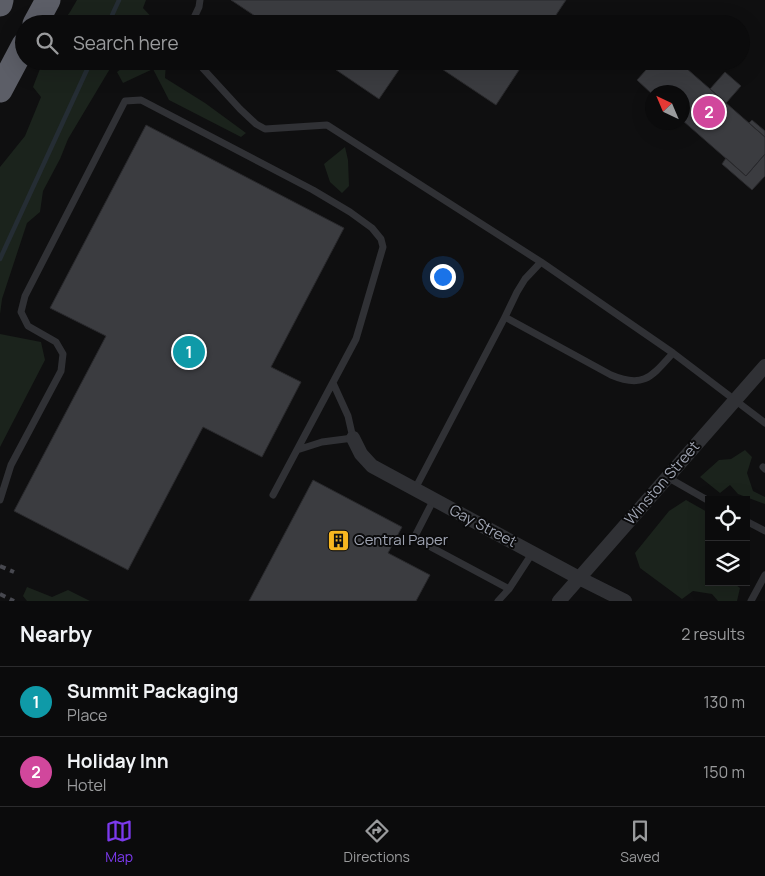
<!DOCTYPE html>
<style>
body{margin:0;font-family:Manrope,sans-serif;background:#141415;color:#f1f3f6}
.controls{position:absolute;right:15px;bottom:15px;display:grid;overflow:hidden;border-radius:0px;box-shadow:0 5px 20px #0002}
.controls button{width:45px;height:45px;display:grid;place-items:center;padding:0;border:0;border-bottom:1px solid #2b2b2d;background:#0b0b0c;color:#f1f3f6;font:25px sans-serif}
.compass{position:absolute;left:645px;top:85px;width:45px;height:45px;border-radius:50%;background:#0b0b0c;box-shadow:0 5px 20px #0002;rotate:316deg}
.you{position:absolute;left:442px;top:276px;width:18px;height:18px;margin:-12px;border:4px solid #fff;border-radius:50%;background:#1a73e8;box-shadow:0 0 0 8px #1a73e833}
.badge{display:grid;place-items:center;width:32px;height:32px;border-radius:50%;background:#7c3aed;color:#fff;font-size:16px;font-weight:700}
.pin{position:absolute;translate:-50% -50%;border:2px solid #fff;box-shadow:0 1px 5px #0006}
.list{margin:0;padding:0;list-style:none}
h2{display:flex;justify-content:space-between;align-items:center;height:65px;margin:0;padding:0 20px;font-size:21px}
h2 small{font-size:16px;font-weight:400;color:#9a9b9d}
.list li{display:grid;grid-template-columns:32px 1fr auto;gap:15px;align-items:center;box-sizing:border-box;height:70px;padding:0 20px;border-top:1px solid #2b2b2d}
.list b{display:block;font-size:19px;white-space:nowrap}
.list p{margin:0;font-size:16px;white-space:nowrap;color:#9a9b9d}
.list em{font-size:16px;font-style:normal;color:#9a9b9d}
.icon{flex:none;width:28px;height:28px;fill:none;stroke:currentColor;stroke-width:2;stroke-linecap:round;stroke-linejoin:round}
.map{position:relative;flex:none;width:765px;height:601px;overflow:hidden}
.search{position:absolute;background:#0b0b0c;box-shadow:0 5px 20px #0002;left:15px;right:15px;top:15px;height:55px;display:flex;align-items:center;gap:12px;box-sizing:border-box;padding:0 18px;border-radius:28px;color:#9a9b9d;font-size:19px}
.sheet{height:205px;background:#0b0b0c}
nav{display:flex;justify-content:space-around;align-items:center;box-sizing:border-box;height:70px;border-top:1px solid #2b2b2d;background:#0b0b0c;font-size:14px;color:#9a9b9d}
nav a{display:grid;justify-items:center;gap:2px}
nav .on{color:#7c3aed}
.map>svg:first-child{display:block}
</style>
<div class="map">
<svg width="765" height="601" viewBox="0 0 765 601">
<rect width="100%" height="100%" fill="#0f0f10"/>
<path fill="#1b231c" d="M77,0H146L143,8L158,24H61L70,12Z
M43,61H112L111,67L68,139L60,159L43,191L40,212L27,223L2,299L0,314V167L25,136L41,97L33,87Z
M129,61H166L165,78L205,103L246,133L241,137L169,100L153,69L123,83L117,72L130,62Z
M345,147L348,160L349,186L342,193L330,182L324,164Z
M0,334L41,342L45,360L0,447Z
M745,450L752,457L747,473L753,491L765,497V504L738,494L730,485L720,493L700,477L719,460L731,459Z
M686,500L709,513V582H732L740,588L737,601H718L712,594L693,591L682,599L640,568L635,553L669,511Z
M27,587L52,597L68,590L90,601H27L23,596Z"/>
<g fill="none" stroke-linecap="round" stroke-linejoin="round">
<path stroke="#252d34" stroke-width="4.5" d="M108,24L119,0
M0,259L91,61"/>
</g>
<path fill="#3b3c40" stroke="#29292c" d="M231,0H566L550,24H267Z
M323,61H405L379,99Z
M430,61H525L496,105Z
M654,61H678L765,137V154L746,176L682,120V92H652V94L637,80Z
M725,72L741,86L726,103L710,89Z
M752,120L765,131V137L749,123Z
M146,125L344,228L271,367L301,382L262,457L203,427L128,570L14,511L106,336L50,308Z
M765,154V176L752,190L722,164L726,158L746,176Z
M313,480L402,527L388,553L430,575L416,601H249Z"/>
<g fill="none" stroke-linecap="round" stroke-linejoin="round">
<path stroke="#303135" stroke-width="7" d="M191,24L199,7L200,0
M196,61L240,109L256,124L265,129L327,125L541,262L673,353L765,423
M505,317L611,375C644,389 652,376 673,353
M297,450L322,442L353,438L348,416L333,383
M763,467L765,469
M667,477L709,501
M415,489L505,317L517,292L525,279L541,262
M434,499L414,538L509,589
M0,500L11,465L61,371L63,354L56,342L28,326L21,312L25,296L125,101L141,100L313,190L350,212L372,228L381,239L383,247L356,339L273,495
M746,521L765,531
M498,601L509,589L533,552
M751,601L765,575"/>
<path stroke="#303135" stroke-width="14" d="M353,438L361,454L372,466L579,578L625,601
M559,601L765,366"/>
<path stroke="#5c5e67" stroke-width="25" d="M0,4L1,0
M35,24L48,0
M0,90L24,45"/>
<path stroke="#47484f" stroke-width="4" stroke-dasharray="6 5" stroke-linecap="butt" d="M0,566L14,572
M0,594L14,601"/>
</g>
<defs>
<symbol id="building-square" viewBox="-11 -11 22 22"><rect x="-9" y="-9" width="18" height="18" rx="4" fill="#f8b720" stroke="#0a0a0b"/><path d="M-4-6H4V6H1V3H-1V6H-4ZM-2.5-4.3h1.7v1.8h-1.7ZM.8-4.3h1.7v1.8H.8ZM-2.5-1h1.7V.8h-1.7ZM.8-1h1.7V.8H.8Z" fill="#111"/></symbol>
</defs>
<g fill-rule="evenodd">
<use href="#building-square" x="326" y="528" width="25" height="25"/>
</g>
<g text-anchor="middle" stroke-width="4" stroke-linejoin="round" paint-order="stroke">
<g font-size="15" fill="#9fa4b2" stroke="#0a0a0b">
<text transform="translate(662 483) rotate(-49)" y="5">Winston Street</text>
<text transform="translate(483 526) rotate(28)" y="5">Gay Street</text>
</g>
<g font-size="15" fill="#9fa4b2" stroke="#0a0a0b" text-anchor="start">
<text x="354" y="545">Central Paper</text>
</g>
</g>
</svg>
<div class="controls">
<button><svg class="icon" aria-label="locate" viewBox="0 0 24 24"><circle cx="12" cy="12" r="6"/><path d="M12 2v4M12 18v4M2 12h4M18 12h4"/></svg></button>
<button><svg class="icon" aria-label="layers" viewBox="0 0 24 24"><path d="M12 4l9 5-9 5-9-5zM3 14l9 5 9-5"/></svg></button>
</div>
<svg class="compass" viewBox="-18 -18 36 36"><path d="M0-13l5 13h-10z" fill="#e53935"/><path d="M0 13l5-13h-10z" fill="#9a9b9d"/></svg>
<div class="you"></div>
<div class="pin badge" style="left:189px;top:352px;background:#0f9aa8">1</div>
<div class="pin badge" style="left:709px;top:112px;background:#d1479c">2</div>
<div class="search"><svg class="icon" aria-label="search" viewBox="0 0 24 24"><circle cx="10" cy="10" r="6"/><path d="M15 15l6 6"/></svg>Search here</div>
</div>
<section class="sheet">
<h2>Nearby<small>2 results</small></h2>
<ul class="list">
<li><span class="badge" style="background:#0f9aa8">1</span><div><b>Summit Packaging</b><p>Place</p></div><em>130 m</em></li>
<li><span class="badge" style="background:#d1479c">2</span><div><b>Holiday Inn</b><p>Hotel</p></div><em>150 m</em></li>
</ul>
</section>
<nav>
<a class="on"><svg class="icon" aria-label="map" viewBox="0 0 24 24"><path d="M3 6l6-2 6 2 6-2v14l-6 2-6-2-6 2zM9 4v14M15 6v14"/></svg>Map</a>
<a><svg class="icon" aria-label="directions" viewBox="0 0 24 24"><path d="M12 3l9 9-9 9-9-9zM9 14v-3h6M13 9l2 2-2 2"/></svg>Directions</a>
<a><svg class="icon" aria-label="saved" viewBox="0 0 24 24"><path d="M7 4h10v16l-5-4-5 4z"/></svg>Saved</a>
</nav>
